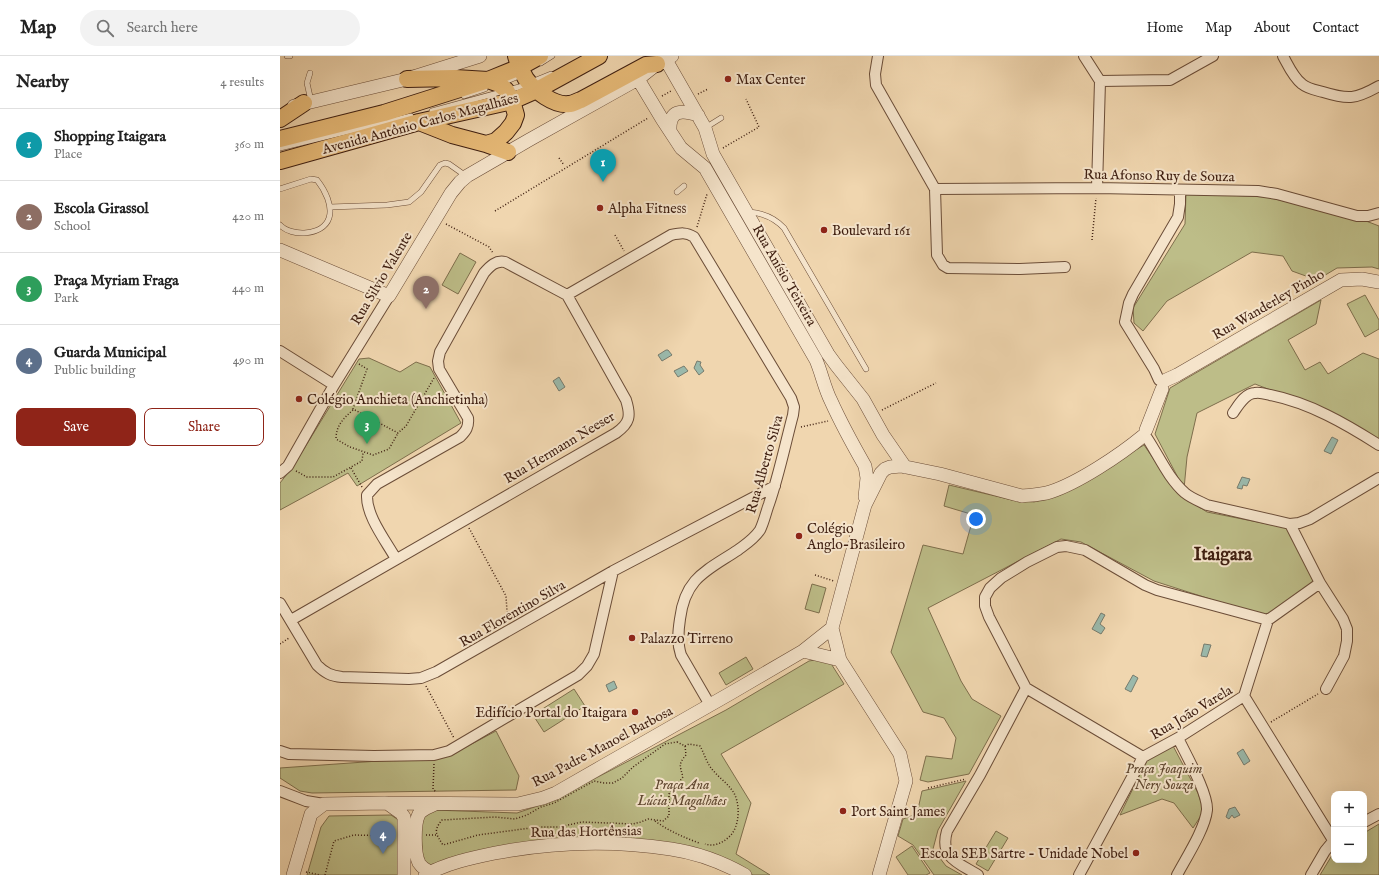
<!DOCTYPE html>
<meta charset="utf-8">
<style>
body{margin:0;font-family:"IM FELL English",serif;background:#f2f2f2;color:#222}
.controls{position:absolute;right:12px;bottom:12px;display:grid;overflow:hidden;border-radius:8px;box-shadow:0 4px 16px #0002}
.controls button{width:36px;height:36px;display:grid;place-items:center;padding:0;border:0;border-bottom:1px solid #e0e0e0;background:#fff;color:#222;font:20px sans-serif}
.you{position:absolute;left:696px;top:463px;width:14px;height:14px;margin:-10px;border:3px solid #fff;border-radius:50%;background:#1a73e8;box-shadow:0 0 0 6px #1a73e833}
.badge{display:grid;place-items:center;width:26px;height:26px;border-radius:50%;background:#8f2418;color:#fff;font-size:13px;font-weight:700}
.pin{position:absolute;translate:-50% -33px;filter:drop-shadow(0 1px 2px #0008)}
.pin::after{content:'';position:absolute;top:21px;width:14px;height:12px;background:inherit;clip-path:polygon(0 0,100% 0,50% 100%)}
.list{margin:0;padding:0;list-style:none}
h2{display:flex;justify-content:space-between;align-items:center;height:52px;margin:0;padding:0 16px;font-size:17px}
h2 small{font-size:13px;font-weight:400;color:#767676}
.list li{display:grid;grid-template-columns:26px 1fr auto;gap:12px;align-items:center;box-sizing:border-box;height:72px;padding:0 16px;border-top:1px solid #e0e0e0}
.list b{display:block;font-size:15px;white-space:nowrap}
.list p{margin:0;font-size:13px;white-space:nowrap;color:#767676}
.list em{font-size:13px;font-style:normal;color:#767676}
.actions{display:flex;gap:8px;padding:12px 16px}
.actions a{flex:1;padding:9px 0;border:1px solid #8f2418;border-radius:8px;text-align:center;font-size:14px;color:#8f2418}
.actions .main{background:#8f2418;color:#fff}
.icon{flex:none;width:22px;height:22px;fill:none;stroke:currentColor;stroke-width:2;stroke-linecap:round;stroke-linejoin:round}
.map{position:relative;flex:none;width:1099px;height:819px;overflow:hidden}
header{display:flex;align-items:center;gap:24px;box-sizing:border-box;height:56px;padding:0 20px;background:#fff;border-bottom:1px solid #e0e0e0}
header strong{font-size:19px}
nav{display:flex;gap:22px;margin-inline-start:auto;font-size:14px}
.search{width:280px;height:36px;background:#f2f2f2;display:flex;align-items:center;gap:10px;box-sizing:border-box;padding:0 14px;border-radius:22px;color:#767676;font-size:15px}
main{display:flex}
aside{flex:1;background:#fff}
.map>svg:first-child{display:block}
</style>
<header>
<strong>Map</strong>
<div class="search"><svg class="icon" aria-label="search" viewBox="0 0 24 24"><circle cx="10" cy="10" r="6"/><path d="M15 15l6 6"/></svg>Search here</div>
<nav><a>Home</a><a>Map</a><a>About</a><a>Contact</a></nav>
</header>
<main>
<aside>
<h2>Nearby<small>4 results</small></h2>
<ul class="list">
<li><span class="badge" style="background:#0f9aa8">1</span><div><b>Shopping Itaigara</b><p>Place</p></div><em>360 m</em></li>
<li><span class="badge" style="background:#8d6e63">2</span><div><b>Escola Girassol</b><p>School</p></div><em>420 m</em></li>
<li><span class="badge" style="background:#2e9e5b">3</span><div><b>Praça Myriam Fraga</b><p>Park</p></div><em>440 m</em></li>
<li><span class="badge" style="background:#5c6f8a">4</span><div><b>Guarda Municipal</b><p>Public building</p></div><em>490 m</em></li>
</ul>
<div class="actions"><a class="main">Save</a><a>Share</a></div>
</aside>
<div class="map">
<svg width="1099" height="819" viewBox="0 0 1099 819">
<rect width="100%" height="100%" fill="#f0d6af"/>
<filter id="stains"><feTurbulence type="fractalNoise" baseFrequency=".005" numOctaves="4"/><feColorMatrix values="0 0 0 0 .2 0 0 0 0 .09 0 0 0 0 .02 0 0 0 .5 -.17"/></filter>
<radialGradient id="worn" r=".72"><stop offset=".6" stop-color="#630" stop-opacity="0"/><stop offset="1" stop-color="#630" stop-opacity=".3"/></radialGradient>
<path fill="#bdbd88" stroke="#7e6e4c" d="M906,137L987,141L1086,165L1099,170V213L1092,211L1057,212L1037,224L1012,215L1003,200L972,196L887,245L863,275L854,267L853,252L905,168Z
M180,197L196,206L178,238L162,229Z
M1085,239L1099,264V273L1085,281L1067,248Z
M1041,244L1036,268L1008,284L1025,314L1040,306L1048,318L1083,297L1099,303V383L1050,357L975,328L917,357L907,401L904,433L875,378L890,332Z
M89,302L120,316L136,306L150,311L181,367L77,430L68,417L0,454V427L14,409L79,303Z
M864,389L897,437L927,456L1008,472L1039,523L989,562L874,525L801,486L781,483L648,552L681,625L692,643L721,660L689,718L648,726L640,724L646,700L672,703L676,682L664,662L643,656L611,596L643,489L683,498L694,459L664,450L669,429L732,444L754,446L780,439Z
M532,528L546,532L539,557L525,553Z
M466,601L473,613L446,629L439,617Z
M541,603L550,606L564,628L441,698L471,747L456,798L490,819H473L449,806L383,786L261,785L149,809L143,807L140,764L145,757L153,754L237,757L272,745L446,654L529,605Z
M294,633L305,650L264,676L253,659Z
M216,675L239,720L236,734L32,737L20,735L0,722V712L169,700Z
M892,688L918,737L924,755L913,772L894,747L882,743L840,759L867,704Z
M686,725L658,774L653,793L666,810L682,819H654L633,789L618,780L623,763L637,758L642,735Z
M111,759L120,765L119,819H27L41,771L49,760Z
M1099,768V819H1040L1054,796V804H1084V777Z
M716,775L728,782L708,815L696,808Z
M632,790L650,817L646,819H628L616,801Z"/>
<path fill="#9ab9ab" stroke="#767b6d" d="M386,294H388L392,299L382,305L378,299Z
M417,305L421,306L420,309L424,315L419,319L414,312Z
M404,310L408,315L398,321L394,315Z
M279,321L285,331L279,335L273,325Z
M1052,381L1058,384L1051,398L1044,395Z
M962,421L970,423L967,430L963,429L962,433L957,432Z
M821,557L825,559L820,568L825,572L821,578L812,573Z
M924,588L931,589L927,601L921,600Z
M853,619L858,622L851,636L845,633Z
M334,625L337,632L329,636L326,629Z
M963,693L970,705L964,709L957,697Z
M955,751L960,759L954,762L952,759L949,763L946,761L949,753Z"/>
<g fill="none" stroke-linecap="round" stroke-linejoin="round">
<defs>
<path id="service" d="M7,0H10
M261,7L272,0
M30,17L27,27L31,45
M222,27L239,20
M184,40L205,33
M152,55L239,31L271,18
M425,72L441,62
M0,92L131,60
M0,133L31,123L37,124C45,134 53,150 49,162C43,180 11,181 0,169
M397,136L404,130
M50,151L107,149L129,146L141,136L160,109L165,107L169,108L186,120
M469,156C483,157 494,161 504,172L586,313"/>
<path id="minor" d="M598,0L595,18L596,29L655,133L657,199L663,209L668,212L740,213L785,211
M804,0L820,25
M1003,0C1008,9 1013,21 1022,28C1028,33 1036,34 1043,36C1069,44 1076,43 1099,30
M820,25L890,24L933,0
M817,132L820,25
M655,133L817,132L978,135L997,138L1077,160H1088L1099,157
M287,239L391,179C401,177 406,176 414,181L511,342L514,351L513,359C505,389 499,419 489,448C486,456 484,466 480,474C474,483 466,488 458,494C426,515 405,522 400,563C398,576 397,587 401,599L430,649
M0,295L54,329
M879,324L874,313L845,266L849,247L853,238L898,161L900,148V134
M953,357C958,350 965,337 975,337C980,336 986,338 990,339C1030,347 1066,368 1099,389
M867,382C879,400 888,422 905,437C911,442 919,445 927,449L1010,468L1040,527L1063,563L1067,573V585L1064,600L1046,633
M0,417L8,410L54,329L109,240
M1010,468L1019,467L1030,463L1099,422
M0,547L37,609C45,617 51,620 62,621L129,623L141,622L156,616L333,515L495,430
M11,564L336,377C350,367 351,360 346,344L287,239L225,206C216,204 210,210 204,217L160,296L158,305L159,313L188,362C189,371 186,375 180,381L97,428L87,439C86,460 106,485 116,503
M746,632L709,561L705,550V541L710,532L721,522L747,506L777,491L786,490L805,494L865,529L877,534L988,564
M746,632L863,701
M964,640L1053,784
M0,695L9,698L94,700L154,699L169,695L298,619L307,610L314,598L333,515
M0,735L26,745L44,748
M1084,766L1099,758
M698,819C679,807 659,802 667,775L700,719L746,632
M799,819L863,701L898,682L964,640L988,564L1040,527
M897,819C906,802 925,773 927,754C928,737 906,699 898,682
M1031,819L1045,795L1054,784"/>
<path id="tertiary" d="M386,4L425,72L433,98L441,112L548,298L556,309L583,343L603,379L625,411
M358,23L382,63L401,92L425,112L536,304C542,318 544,331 551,345C561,367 573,389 585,410L587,422L585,441
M14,50L127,23L200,0
M390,75C389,53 402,54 418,59
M0,194L109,240L171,137L180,126L187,120L249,84L358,23L377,8L392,0
M886,324L897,319L1061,224L1082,223L1099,226
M866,374L882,333
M523,595L560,604
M107,747L121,757L124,761V819
M151,816C146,814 142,812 139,807C134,797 134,767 139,758C142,753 149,751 155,748
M13,819L31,758L44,748L106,747L238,748L263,742L276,737L323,710L451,637L523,595L552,572
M145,819C167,807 191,802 215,797C272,786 333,784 391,793C418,797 442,806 465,819
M599,819L626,725L620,698L560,604L552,572L585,449L601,417L605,413L610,411L621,410L660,418L742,440C751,439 760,439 770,436C798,427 840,399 863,380"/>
<path id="primary" d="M236,0C238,8 242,16 246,23C255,35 274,50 289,48C293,48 297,45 301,44L366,9L377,8
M127,23L175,22L208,24L219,28L226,34L232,45L236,59L233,67L226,76L216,85L206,88L172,79L139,66
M0,63L24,47
M0,83L104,57L208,24L240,11L260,0
M206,88L228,96
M0,105L139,66L232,45L257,34L319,0"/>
</defs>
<use href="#service" stroke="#6b4d38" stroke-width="6"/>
<use href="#minor" stroke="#6b4d38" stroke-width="12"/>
<use href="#tertiary" stroke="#6b4d38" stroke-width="14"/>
<use href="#primary" stroke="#3f1f11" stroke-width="18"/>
<path stroke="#3f1f11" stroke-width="1.5" stroke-dasharray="1 2" stroke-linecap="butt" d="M418,38L428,33
M382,40L391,35
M443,92L479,71L466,43
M279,102L284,109
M215,155L368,62
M166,168L209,191L213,197
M417,171L427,138
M335,179L344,195
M812,184L816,142
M79,308L87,313L73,353L118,377L126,370L154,322
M73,354C64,362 56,369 56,383L70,391L93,399L109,393L118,377
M602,354L656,327
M521,371L548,365
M71,412L82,431
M16,415L27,421H53L82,405L83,397
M189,472L226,540L227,555L231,563
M535,519L554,525
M0,588L9,582
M146,630L174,682
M991,666L1038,638
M397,686L405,690L406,699C398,708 400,710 403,721L389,738V760L383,765L368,763L361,766L353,768L302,766L279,771H258L198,779L163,789C156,778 153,775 162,764L215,761L235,763L247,759L261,751L274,747L314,725L324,727H333L342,722L353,711L385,688Z
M405,690L409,688L420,690C424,697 426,705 431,712C437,720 446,726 452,734C461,746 460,770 450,780C443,787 434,791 425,788
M154,708L153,733L156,736
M648,732L686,723
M375,765C389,775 403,781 419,787
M146,779H156
M26,816L40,819
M45,819L54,785L74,779L112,780"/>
<use href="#service" stroke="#f5e4cb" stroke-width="5"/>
<use href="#minor" stroke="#f5e4cb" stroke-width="10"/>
<use href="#tertiary" stroke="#f5e4cb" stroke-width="13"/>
<use href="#primary" stroke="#e8bb78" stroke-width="16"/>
</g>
<g fill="#8f2418" stroke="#f5e4cb" stroke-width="1.5">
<circle cx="448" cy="23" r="4"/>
<circle cx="320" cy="152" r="4"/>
<circle cx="544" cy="174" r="4"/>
<circle cx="19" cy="343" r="4"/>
<circle cx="519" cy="480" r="4"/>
<circle cx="352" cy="582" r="4"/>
<circle cx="355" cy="656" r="4"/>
<circle cx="563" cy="755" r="4"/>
<circle cx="856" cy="797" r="4"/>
</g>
<g text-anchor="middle" stroke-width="4" stroke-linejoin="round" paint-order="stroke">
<g font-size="14" fill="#3f1f11" stroke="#f5e4cb" text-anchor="start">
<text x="456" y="28">Max Center</text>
<text x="328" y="157">Alpha Fitness</text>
<text x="552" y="179">Boulevard 161</text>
<text x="27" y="348">Colégio Anchieta (Anchietinha)</text>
<text x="527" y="477">Colégio<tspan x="527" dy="16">Anglo-Brasileiro</tspan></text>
<text x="360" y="587">Palazzo Tirreno</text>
<text x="347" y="661" text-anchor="end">Edifício Portal do Itaigara</text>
<text x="571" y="760">Port Saint James</text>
<text x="848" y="802" text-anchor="end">Escola SEB Sartre - Unidade Nobel</text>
</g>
<g font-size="14" fill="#3f1f11" stroke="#f5e4cb">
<text transform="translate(140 67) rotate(-15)" y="5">Avenida Antônio Carlos Magalhães</text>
<text transform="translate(879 119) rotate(1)" y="5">Rua Afonso Ruy de Souza</text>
<text transform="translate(505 219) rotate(60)" y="5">Rua Anísio Teixeira</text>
<text transform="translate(101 222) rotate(-59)" y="5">Rua Silvio Valente</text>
<text transform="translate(988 248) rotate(-30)" y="5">Rua Wanderley Pinho</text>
<text transform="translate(279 391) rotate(-31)" y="5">Rua Hermann Neeser</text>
<text transform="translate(484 408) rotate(-74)" y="5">Rua Alberto Silva</text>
<text transform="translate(232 557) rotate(-30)" y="5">Rua Florentino Silva</text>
<text transform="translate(911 656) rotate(-31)" y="5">Rua João Varela</text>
<text transform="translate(322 690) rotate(-28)" y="5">Rua Padre Manoel Barbosa</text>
<text transform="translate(306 775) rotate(-1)" y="5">Rua das Hortênsias</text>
</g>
<g font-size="14" font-style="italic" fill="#5e462f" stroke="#f5e4cb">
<text x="884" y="717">Praça Joaquim<tspan x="884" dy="16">Nery Souza</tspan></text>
<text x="402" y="733">Praça Ana<tspan x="402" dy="16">Lúcia Magalhães</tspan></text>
</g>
<g font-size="18" font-weight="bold" fill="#3f1f11" stroke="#f5e4cb">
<text x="943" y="504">Itaigara</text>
</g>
</g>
<rect width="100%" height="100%" filter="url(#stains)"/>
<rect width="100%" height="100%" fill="url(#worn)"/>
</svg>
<div class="controls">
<button>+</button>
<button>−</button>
</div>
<div class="you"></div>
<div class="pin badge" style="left:323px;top:126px;background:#0f9aa8">1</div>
<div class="pin badge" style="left:146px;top:253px;background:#8d6e63">2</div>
<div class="pin badge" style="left:87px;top:388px;background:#2e9e5b">3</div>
<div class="pin badge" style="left:103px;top:798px;background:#5c6f8a">4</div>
</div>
</main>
